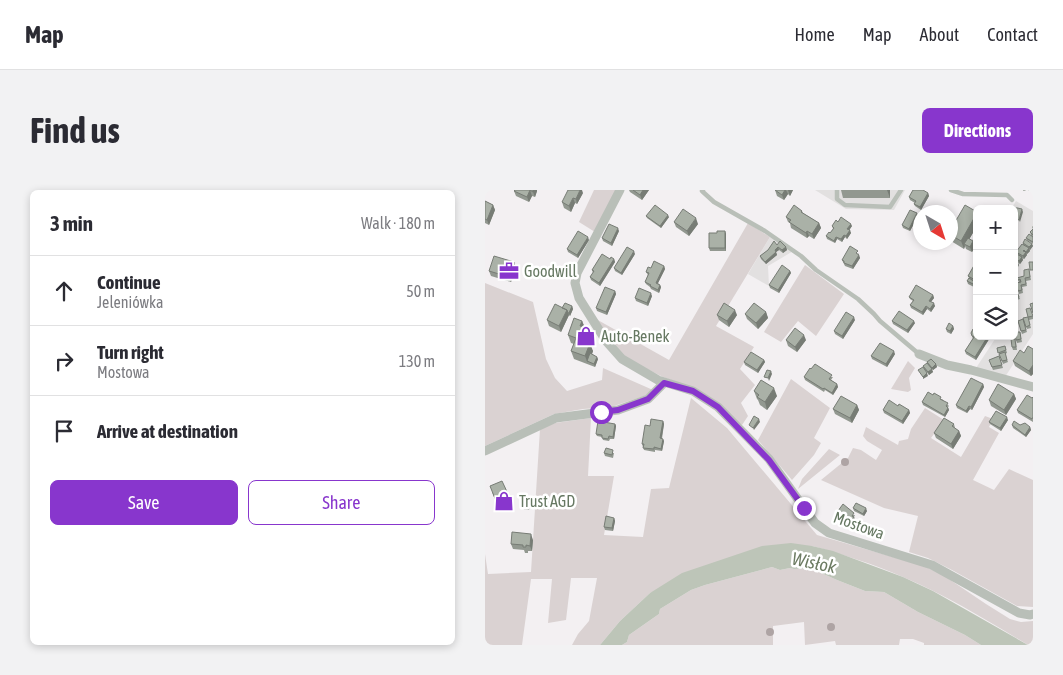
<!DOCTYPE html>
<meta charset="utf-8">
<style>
body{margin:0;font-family:"Asap Condensed",sans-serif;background:#f2f2f3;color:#2b2b33}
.controls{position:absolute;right:15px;top:15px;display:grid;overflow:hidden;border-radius:8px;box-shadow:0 2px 8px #0003}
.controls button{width:45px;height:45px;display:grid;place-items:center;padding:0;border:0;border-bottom:1px solid #e1e1e2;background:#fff;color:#2b2b33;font:25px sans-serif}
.compass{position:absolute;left:428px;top:15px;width:45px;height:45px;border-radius:50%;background:#fff;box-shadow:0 2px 8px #0003;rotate:141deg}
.stop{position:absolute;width:15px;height:15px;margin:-11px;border:4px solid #8836cd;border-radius:50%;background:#fff}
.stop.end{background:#8836cd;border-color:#fff;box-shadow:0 1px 5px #0008}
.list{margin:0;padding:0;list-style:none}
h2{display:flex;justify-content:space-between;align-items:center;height:65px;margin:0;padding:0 20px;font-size:21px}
h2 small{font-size:16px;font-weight:400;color:#7c7c81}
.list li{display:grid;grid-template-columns:32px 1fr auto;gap:15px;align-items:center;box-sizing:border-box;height:70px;padding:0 20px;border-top:1px solid #e1e1e2}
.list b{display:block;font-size:19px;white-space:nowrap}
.list p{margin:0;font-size:16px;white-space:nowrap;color:#7c7c81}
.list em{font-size:16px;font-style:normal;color:#7c7c81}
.actions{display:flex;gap:10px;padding:15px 20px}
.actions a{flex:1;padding:11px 0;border:1px solid #8836cd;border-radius:8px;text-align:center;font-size:18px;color:#8836cd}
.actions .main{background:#8836cd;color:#fff}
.icon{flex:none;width:28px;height:28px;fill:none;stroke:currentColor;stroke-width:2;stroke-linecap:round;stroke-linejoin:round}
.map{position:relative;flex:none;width:548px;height:455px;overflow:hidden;border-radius:8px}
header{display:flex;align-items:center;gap:30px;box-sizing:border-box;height:70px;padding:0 25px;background:#fff;border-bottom:1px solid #e1e1e2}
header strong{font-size:24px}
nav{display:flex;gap:28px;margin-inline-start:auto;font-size:18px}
.intro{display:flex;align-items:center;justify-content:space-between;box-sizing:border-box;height:120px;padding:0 30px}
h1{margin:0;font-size:35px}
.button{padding:12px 22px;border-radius:8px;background:#8836cd;color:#fff;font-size:18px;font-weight:700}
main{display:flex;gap:30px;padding:0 30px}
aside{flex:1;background:#fff;border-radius:8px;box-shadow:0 2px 8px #0003}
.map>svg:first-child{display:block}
</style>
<header>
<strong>Map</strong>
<nav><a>Home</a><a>Map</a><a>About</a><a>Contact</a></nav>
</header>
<div class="intro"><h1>Find us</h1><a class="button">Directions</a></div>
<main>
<aside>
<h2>3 min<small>Walk · 180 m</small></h2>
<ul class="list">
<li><svg class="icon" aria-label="ahead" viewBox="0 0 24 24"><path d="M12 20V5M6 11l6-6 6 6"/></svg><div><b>Continue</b><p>Jeleniówka</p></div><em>50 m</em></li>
<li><svg class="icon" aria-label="right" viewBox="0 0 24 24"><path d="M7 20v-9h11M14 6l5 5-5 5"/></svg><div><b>Turn right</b><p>Mostowa</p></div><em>130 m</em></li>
<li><svg class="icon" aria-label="arrive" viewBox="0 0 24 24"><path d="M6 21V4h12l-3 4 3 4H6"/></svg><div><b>Arrive at destination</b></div></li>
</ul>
<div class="actions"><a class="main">Save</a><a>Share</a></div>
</aside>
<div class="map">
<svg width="548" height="455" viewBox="0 0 548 455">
<rect width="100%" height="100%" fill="#f3f0f2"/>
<path fill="#e2e0e0" d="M330,0H420L409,20L361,19Z
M531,11L548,21V144L520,187L491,178L512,146H529V19H526Z
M285,47L310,60L283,76L284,96L263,84Z"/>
<path fill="#dad2d2" d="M109,0H132L110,42L94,32Z
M263,33L285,47L231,136L269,157L255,179L270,195L256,213L263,226L257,235L211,199L178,187L138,167L122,148L111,129L184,170Z
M320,75L359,104L331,146L313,131L296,152L279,142Z
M0,93L48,112L61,169L70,188L82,201L117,190L118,178L168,200L159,206L126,217L98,219L69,224L0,256Z
M423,171L430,178L424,188L426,200L423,202L406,199Z
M306,189L345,218L329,248L336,253L329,265L307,290L273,250Z
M206,208L242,238L332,345L439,376L458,385L501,414L525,429L536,432L548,431V455H543C503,431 461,405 418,387C388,374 357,364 327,356L165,403L135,431L115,455H87L93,444L104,431L112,388H86L81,430L63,433L67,389H46L37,455H0V364L3,384L46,382L55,239L70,233L106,228L103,286H129L119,345L158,347L166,299L184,298Z
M440,218L459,230L446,248L476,267L500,226L508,229L504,237L514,243L488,290L509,300L524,279L548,290V417L532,416L467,380L443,368L424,362L433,326L399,318L336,290L363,268L368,258L376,260L391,270L397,260L382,251L378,246L381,237L413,255L414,251L423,249L426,239Z
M344,259L355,265L313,299L317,289Z
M287,377L295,380L305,378L309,379L325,378L352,390L380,401L399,402L433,422L480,445L496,455H439V453L428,449H415L414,455H351L350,451L320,455L319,432L288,436V455H137L142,452L144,445L174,424L175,419L206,400L220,395Z"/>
<path fill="#bdc5b8" d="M306,353L327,356L348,361L418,387L448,401L543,455H496L480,445L433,422L399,402L380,401L352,390L325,378L309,379L305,378L295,380L287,377L220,395L206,400L175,419L174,424L144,445L142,452L137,455H115L135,431L165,403L197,383L277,356Z"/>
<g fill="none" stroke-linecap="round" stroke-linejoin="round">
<path stroke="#b2b6b0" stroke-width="2" stroke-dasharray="2.5 2.5" stroke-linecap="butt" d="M538,0H548"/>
<path stroke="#b9bfb8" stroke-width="4.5" d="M218,0L217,1L229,12L280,41L316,66L331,80L373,109L389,124L395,131L434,164
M352,0V9L360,15L405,17L416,0
M466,0L478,4L522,5L527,10"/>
<path stroke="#b9bfb8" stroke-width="9" d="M135,0L92,83L90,93L94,108L121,151L137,169L173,190L208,201L233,217L284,269L330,333L344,343L447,375L534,423L545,425L548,424
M434,164L462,175L486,180L548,197
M0,261L71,228L133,220L163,209L179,193"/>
</g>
<g fill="#aea4a4">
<circle cx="360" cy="272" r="4"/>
<circle cx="346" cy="437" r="4"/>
<circle cx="285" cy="442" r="4"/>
</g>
<path fill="#929890" d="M30,0H52V1L50,7L47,6L44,12L31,6L29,1Z
M144,0H164L157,10L145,2Z
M290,0H308L305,6L303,4L299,10L292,6Z
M356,0H405V8H358Z
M98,3L92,14L90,13L86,22L79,18L77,12Z
M443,3L444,6L436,20L430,16L429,14L430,13L425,10L424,7Z
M0,11L8,15L10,20L4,35L0,33Z
M317,21L318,23L334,33L336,38L329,49L324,46L322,48L306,38L305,33L303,32L301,27Z
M492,22V36L484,49L488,51L490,57L487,62L481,59L480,56L479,59L466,51V39Z
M161,26L184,27L176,38L162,28Z
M433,26L425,41L418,38L417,35Z
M189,32L213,34L204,46L191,37Z
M353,32L367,36L364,40L366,43L362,49L360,47L357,52L352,49L350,53L342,49L341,46L345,43L348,39L347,36Z
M548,36V54L542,50L541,48L546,45L545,42L548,39L547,37Z
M134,41L127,56L118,51L117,48Z
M240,41L241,44V61H225L224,58L232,43Z
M492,44V57L490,56L488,50Z
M104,50L93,68L83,62L82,59Z
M538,53L547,54L548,56L545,60L544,59L545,61L542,64L541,63L542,65L539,69L537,68L538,70L535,74L529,70V64L532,63L531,62L538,55Z
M292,55L301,57L302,60L298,63L294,60L291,62L292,65L281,74L276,69L275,66L283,60Z
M374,63L373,64L375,68L368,79L360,76L357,70Z
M150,64L137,85L130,81L129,78Z
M125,69H129L130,72L115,96L106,90L105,87L108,83L107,80Z
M492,72V95L491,94L489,97L483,94L482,91L484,88L483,86Z
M179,76L180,79L173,93L176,97L174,103L166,99L165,97L161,94L160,92L163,85L161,82L166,78Z
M31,78L26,92L6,86L4,81Z
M544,79L546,90L541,91L542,96L537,97L538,103L534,104L531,93L534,92L532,88L539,86Z
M305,81L306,83L294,103L285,98L284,95Z
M531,99L535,109L529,111V100Z
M130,101L131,104L122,125L112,121L111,118Z
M448,105L449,108L446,112L450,116L446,122L442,119L438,125L426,118L425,115L428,111L425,109L424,107Z
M167,106L163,116L151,111L150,108Z
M87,116L88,119L85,126L84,125L76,142L64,136L62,130L77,118Z
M541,119L548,126V129L544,130Z
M281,122L283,128L273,139L262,129L260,124Z
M232,125H252L244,137L234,130Z
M543,127L546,138L542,139L538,128Z
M538,129L542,142L537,144L533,131Z
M370,130L358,149L350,144L349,141Z
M97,131L103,145L100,152L108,161L107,164L113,169L110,177L89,169L86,161L89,154L86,153L83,145Z
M407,131L430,133L423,143L408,134Z
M468,136L469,139L466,144L462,142L461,139Z
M535,142L537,152L532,153L531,150Z
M487,146H506L491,170L481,164L480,161L488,149Z
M301,150H321L312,162L303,156Z
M531,152L532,160H528L527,157Z
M520,156L522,163L520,164L523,172L518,174L512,158Z
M548,159V184L546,186L530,176L528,171L539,163Z
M410,164L402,177L387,169L386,166Z
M514,166L518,178L508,180L504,170Z
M279,170L280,172L273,183L260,175L259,172Z
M442,172L451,174L452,177L448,180L444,176L448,182L444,185L439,179L438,176L443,174Z
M319,187H348L346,190L352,194L353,197L348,205L340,200L339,202L320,190Z
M498,194L499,197L487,220L485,219L482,223L472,218L471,215Z
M269,201L292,206L282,220L275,215L273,210L272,209Z
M529,204L531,209L521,225L506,216L504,210Z
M547,208L548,232L533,223L532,220Z
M457,209L464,216L463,217L464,220L460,227L438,215L437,212Z
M372,215L374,220L367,233L350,224L348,219Z
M413,216L424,220L425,223L418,234L399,223L398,220Z
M523,230L516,241L505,234L504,232Z
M178,231L179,234L177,249L179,251L177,261L170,260V262L159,260L157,254Z
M130,234L131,236L129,249H125L124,251L118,250L117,247L112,246L111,244Z
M469,234L470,238L474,241L476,246L468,259L451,248L449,243Z
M527,235H535L545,237L546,240L541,247L528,238Z
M119,263H129L128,268L120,266Z
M7,302L24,306L26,311L13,317Z
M44,307L45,310L44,320L38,319L37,316Z
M368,318L382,321L379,326L369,321Z
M350,325H370L369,327L370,330L364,338L351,328Z
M129,328L130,331L128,341L120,340L119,337Z
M48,350L47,361H43V363H40L39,360L28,359L26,354Z"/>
<path fill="#777c75" d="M45,0L47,6L44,12L42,7Z
M48,0H52V1L50,7L48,2Z
M95,0H97L98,3L92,14L91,9Z
M158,0H164L157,10L155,5Z
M300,0H301L303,4L299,10L297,5Z
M303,0H308L305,6Z
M402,0H405V8Z
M443,3L444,6L436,20L435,17Z
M88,8L90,13L86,22L84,16Z
M8,15L10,20L4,35L2,30Z
M537,19L538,22L535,32L534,30Z
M432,23L433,26L425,41L424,39Z
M492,23V36L481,55L479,54L480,56L479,59L476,51Z
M183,25L184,27L176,38L175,36Z
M211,28L213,34L204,46L202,41Z
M334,33L336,38L329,49L327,44Z
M366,34L367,36L363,42L362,39Z
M133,38L134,41L127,56L126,53Z
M365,40L366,43L362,49L361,46Z
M240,41L241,44V61L240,58Z
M322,41L324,46L322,48L321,43Z
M359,45L360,47L357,52L356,49Z
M103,47L104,50L93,68L92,65Z
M351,47L352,49L350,53L349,51Z
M488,51L490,57L487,62L485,57Z
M547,54L548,56L545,60L544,57Z
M293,57L294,60L291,62L292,65L281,74L280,72Z
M301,57L302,60L298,63L297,60Z
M544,58L545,61L542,64L541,62Z
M149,61L150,64L137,85L136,83Z
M541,62L542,65L539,69L538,66Z
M374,65L375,68L368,79L367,76Z
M537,67L538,70L535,74L534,71Z
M129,69L130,72L115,96L114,93Z
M29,72L31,78L26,92L24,87Z
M533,73L534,75L532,79L531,76Z
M179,76L180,79L172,95L171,93Z
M531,78L532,81L530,85L529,81Z
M305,81L306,83L294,103L293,100Z
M175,95L176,97L174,103L173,100Z
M130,101L131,104L122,125L121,122Z
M166,103L167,106L163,116L162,113Z
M448,105L449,108L445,113L444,111Z
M449,113L450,116L446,122L445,119Z
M87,116L88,119L85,126L84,123Z
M441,116L442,119L438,125L437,122Z
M82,120L84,125L76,142L74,136Z
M250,120L252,125L244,137L242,131Z
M281,122L283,128L273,139L271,133Z
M369,127L370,130L358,149L357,146Z
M97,131L103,145L98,158L95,150V136Z
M429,131L430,133L423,143L422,140Z
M468,136L469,139L466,144L465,141Z
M319,145L321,150L312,162L310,157Z
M503,146H506L491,170L490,167Z
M105,153L108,161L104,172L102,171L103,174L100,166Z
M409,161L410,164L402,177L401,174Z
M112,167L113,169L110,177L109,174Z
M279,170L280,172L273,183L272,180Z
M451,174L452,177L448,180L447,178Z
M548,175V184L546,186L544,181Z
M447,179L448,182L444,185L443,182Z
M286,181L287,184L284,191L283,188Z
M442,183L443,186L438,189V187Z
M352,194L353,197L348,205L347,203Z
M498,194L499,197L487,220L486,217Z
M289,198L292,206L282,220L280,212Z
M529,204L531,209L521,225L519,220Z
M372,215L374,220L367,233L365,228Z
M484,216L485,219L482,223L481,221Z
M463,218L464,220L460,227L459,225Z
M424,220L425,223L418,234L417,231Z
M522,227L523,230L516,241L515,238Z
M274,229L275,232L269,240L268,238Z
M178,231L179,234L176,251L175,248Z
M130,234L131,236L129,249L128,247Z
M545,237L546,240L541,247L540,245Z
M474,241L476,246L468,259L466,254Z
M178,249L179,251L177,261L176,259Z
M44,307L45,310L44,320L43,317Z
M381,318L382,321L379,326L378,324Z
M369,327L370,330L364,338L363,335Z
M129,328L130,331L128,341L127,338Z
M46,344L48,350L47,361L45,356Z"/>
<path fill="#aab1a7" stroke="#777c75" d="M30,0H48V2L45,0L42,7L29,1Z
M83,0H95L91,9L88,8L84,16L77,12Z
M148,0H158L155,5Z
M290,0H300L297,5Z
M428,0H438L443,3L435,17L429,14L431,11L424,7Z
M0,11L8,15L2,30L0,29Z
M170,15L183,25L175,36L161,26Z
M309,15L317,21L316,22L334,33L327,44L322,41L321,43L304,32L306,30L301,27Z
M480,15L492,22V23L476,51L466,45V39Z
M528,17L537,19L534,30L529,28V19H528Z
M198,19L211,28L202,41L189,32Z
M425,20L432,23L424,39L417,35Z
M356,27L366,34L362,39L365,40L361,46L359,45L356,49L351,47L349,51L341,46L344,42L345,43L349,38L347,36L351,30L353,32Z
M529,28L532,31L531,35L529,34Z
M124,34L133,38L126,53L117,48Z
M548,39V45L545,42Z
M93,41L103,47L92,65L82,59Z
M232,41H240V58H224V43H232Z
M492,44V53L488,50Z
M544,44L548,47V52L541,48Z
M483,48L488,51L485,57L479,54Z
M540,49L547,54L544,57L538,53Z
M289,51L292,55L295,51L301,57L297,60L293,57L290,60L291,62L280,72L275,66L283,60Z
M537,54L544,58L541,62L539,60L538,61L541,62L538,66L531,62Z
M365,56L373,61L371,63L374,65L367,76L359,73V71L357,70Z
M142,57L149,61L136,83L129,78Z
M530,63L537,67L534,71L529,68V64Z
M117,64L125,69L126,67L129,69L114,93L105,87L109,81L107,80Z
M9,66L29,72L24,87L4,81Z
M529,70L533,73L531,76H529Z
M169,71L179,76L171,93L175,95L173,100L165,96L166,95L160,92L164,83L161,82L163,77L166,78Z
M491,72H492V91L483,86Z
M544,72H548V80H545Z
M297,75L305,81L293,100L284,95Z
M544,79L545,87L540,88L541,94L536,95L537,100L533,101L531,93L536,92L535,89L533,90L532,88L539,86V80Z
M484,88L490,92L488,94L482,91Z
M431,95L448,105L444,111L449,113L445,119L441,116L437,122L425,115L429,110L424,107Z
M120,97L130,101L121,122L111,118Z
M154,98L166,103L162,113L150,108Z
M531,99L534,107L529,108V100Z
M80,113L87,116L84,123H83L82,120L77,118Z
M239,113L250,120L242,131L232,125Z
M269,113L281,122L271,133L260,124Z
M548,113V123L545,114Z
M70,114L82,120L74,136L62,130Z
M545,118L548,126L543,127L541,119Z
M414,121L429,131L422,140L407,131Z
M361,122L369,127L357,146L349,141Z
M543,127L545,135L541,137L538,128Z
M89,128L97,131L95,136L100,137L95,150L105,153L100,166L86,161L91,148L83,145Z
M538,129L541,140L536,141L533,131Z
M464,133L468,136L465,141L461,139Z
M310,138L319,145L310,157L301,150Z
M488,139L492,141V146H503L490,167L480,161L489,147L487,146L486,143Z
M530,142H535L536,149L531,150Z
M526,149H530L531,157H527Z
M395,153L409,161L401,174L386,166Z
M520,156L521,160L513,163L512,158Z
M543,156L548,159V175L544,181L528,171L535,160L539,163Z
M266,162L279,170L272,180L259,172Z
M520,162L522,170L517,171L514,164Z
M105,163L112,167L109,174L102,171Z
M514,166L517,175L507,177L504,170Z
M446,169L451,174L447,178L442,172Z
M442,173L447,179L443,182L438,176Z
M330,174L347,185L344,189L352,194L347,203L339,198L338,199L319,187L325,178L326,179Z
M438,177L442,183L438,187L433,180Z
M282,180L286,181L283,188L279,187Z
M486,188L498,194L486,217L484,216L481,221L471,215Z
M276,190L289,198L280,212L272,207L274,205L269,201Z
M513,194L529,204L519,220L504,210Z
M443,202L448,205L449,203L456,207L455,209L463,213L461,216L463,218L459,225L437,212Z
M542,205L547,208L548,207V227L547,229L532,220Z
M356,206L372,215L365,228L348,219Z
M404,210L413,216L414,214L424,220L417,231L398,220Z
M511,221L522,227L515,238L504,232Z
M269,226L274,229L268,238L264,235Z
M459,228L469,234L467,236L474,241L466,254L449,243Z
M166,229L178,231L175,248L178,249L176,259L169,257V259L158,258L159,254H157L160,235L165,236Z
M113,231L130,234L128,247L124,246L123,249L117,248V245L111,244Z
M529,231L535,235L540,233L545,237L540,245L527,235Z
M121,258L128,260L127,265L119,263Z
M17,291L24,306L11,311L5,296Z
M38,306L44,307L43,317L37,316Z
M371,313L381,318L378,324L368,318Z
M358,314L369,323L367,326L369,327L363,335L350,325Z
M121,326L129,328L127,338L119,337Z
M27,342L46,344L45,356L41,355V357H38V355L26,354Z"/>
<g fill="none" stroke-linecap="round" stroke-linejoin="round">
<path stroke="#8836cd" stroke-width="6" d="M116,222L133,220L163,209L179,193L208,201L233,217L284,270L319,318"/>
</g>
<defs>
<symbol id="office-bare" viewBox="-9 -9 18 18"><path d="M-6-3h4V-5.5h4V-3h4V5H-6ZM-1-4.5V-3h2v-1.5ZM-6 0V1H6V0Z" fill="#8836cd" stroke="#fff" stroke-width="2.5" paint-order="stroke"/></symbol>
<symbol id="shop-bare" viewBox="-9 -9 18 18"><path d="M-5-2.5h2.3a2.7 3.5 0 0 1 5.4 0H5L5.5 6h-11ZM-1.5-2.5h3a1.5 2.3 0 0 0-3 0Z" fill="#8836cd" stroke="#fff" stroke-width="2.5" paint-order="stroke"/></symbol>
</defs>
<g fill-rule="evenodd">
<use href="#office-bare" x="10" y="67" width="28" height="28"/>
<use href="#shop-bare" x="87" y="132" width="28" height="28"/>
<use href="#shop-bare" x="5" y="297" width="28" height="28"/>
</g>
<g text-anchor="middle" stroke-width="5" stroke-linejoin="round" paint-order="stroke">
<g font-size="16" fill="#667862" stroke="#fff" text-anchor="start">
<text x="39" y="87">Goodwill</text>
<text x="116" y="152">Auto-Benek</text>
<text x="34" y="317">Trust AGD</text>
</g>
<g font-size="16" fill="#667862" stroke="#fff">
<text transform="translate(374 335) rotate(20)" y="6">Mostowa</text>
</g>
<g font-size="18" font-style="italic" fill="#6c7b62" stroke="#fff">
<text transform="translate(329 373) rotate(12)" y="6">Wisłok</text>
</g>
</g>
</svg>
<div class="controls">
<button>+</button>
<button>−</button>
<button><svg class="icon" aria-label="layers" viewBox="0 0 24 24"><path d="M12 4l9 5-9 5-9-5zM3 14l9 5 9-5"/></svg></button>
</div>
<svg class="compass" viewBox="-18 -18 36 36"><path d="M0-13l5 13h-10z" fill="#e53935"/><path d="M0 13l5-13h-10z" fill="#7c7c81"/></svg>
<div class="stop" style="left:116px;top:222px"></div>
<div class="stop end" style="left:319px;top:318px"></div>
</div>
</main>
